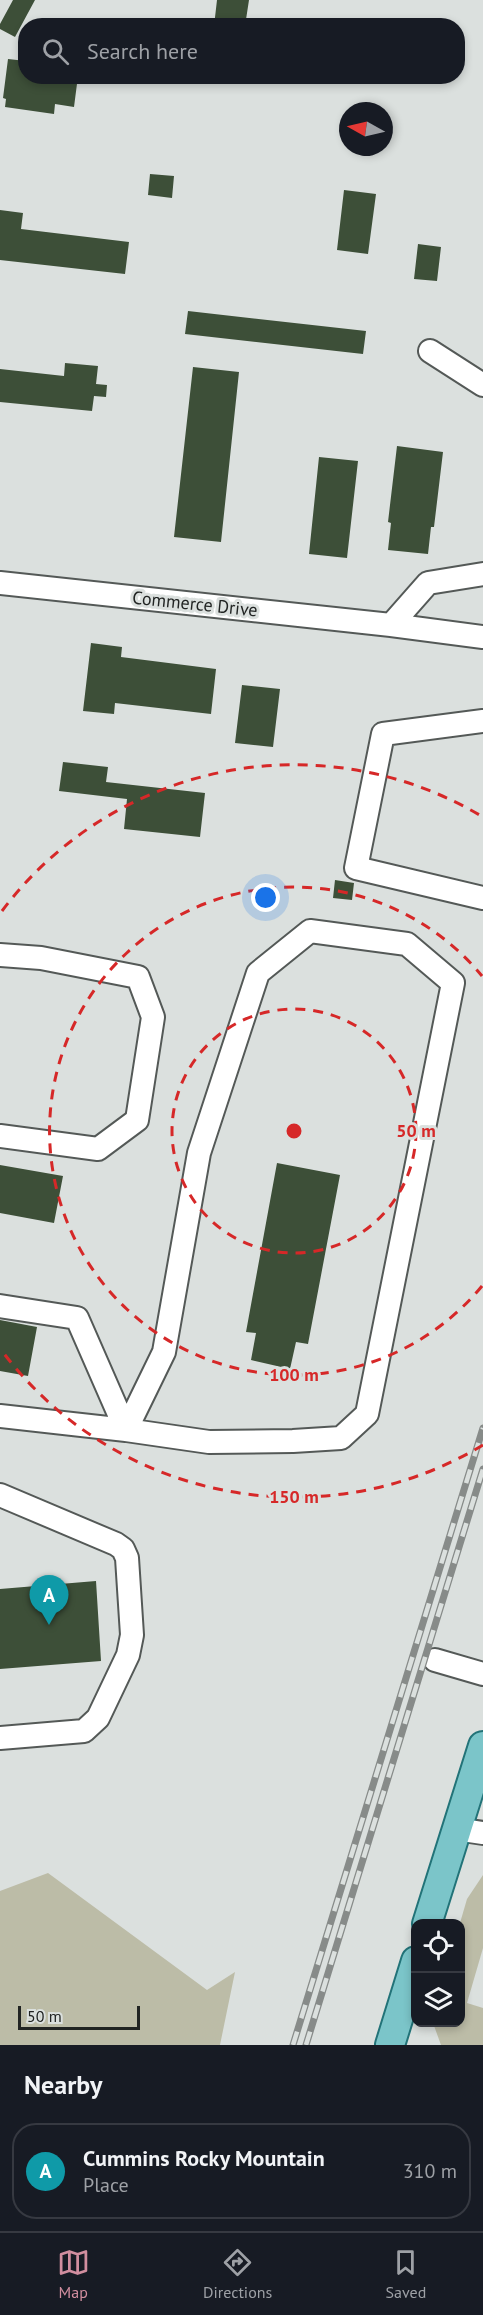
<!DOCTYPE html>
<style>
body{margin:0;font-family:"PT Sans",sans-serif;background:#242831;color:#f1f3f6}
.controls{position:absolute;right:18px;bottom:18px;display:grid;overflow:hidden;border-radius:12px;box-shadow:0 3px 9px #0003}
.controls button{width:54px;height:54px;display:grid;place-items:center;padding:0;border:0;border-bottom:2px solid #363941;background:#171b24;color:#f1f3f6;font:30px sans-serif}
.compass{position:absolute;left:339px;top:102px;width:54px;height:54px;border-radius:50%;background:#171b24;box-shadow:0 3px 9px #0003;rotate:278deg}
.scale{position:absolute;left:18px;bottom:15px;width:122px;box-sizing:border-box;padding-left:6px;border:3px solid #212423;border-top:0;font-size:16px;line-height:21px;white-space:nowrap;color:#212423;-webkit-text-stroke:4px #dbe0de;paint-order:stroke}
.you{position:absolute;left:266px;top:898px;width:21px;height:21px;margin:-15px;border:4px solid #fff;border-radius:50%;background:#1a73e8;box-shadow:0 0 0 9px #1a73e833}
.badge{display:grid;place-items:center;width:39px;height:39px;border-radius:50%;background:#d18e9f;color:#fff;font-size:20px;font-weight:700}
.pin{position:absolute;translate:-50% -50px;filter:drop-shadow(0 2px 3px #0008)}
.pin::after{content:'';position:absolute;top:32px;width:21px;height:18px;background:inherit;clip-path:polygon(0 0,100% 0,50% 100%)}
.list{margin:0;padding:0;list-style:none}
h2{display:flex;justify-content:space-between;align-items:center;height:78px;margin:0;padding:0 24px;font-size:26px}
h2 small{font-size:20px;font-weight:400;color:#9ea1a6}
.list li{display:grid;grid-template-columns:39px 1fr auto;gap:18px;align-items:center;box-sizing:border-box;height:96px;margin:0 12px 12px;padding:0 12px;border:2px solid #363941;border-radius:24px}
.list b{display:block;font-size:22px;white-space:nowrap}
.list p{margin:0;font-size:20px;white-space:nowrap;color:#9ea1a6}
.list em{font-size:20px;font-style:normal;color:#9ea1a6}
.icon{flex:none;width:33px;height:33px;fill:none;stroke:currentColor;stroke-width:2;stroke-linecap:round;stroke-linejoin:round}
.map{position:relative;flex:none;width:483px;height:2045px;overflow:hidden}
.search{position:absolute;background:#171b24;box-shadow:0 3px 9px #0003;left:18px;right:18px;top:18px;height:66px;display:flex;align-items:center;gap:15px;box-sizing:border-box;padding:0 21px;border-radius:24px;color:#9ea1a6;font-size:22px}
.sheet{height:186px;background:#171b24}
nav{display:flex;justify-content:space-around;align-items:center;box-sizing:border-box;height:84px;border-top:2px solid #363941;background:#171b24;font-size:16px;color:#9ea1a6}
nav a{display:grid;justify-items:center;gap:3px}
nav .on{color:#d18e9f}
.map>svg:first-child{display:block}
</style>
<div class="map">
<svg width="483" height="2045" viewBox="0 0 483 2045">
<rect width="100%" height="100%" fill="#dbe0de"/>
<path fill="#bcbca7" d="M48,1873L207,1990L235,1972L220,2045H0V1891Z
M483,1875V1948L467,2003L483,2008V2045H441L433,2023L460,2022V1923L467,1899Z"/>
<path fill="#3d4f38" d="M13,0H35L15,37L0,29V24Z
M217,0H249L245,26H214Z
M8,59L26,61V76H78L74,107L55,104L54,114L5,107L6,99L3,98Z
M150,174L174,176L172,198L148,195Z
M344,190L376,194L368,254L337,250Z
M0,210L23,213L21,229L129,242L125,274L0,260Z
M418,244L441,247L437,281L414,279Z
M188,311L366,331L363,354L185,334Z
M65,363L98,366L96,384L107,385L106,397L94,396L92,411L0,402V369L64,376Z
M193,367L239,372L221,542L174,537Z
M397,446L443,452L434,527H431L428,554L388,550L391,523L388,522Z
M319,457L358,461L347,558L309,554Z
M91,643L122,647L121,657L216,669L211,714L115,703L114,714L83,711Z
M242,685L280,689L273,747L235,743Z
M63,762L108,767L106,782L205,793L200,837L124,829L127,799L59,791Z
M335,880L354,883L352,900L333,898Z
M277,1163L340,1175L308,1344L296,1342L290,1369L251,1360L256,1333L246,1332Z
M0,1165L63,1176L54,1223L0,1213Z
M0,1320L37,1327L28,1376L0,1371Z
M96,1581L101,1661L0,1669V1589Z"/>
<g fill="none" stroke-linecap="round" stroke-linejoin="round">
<defs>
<path id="minor" d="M430,351L483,385
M0,583L391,625L483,637
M391,625L428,583L483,574
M483,721L383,734L356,868L483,898
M0,955L41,958L138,977L153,1017L137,1120L98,1149L0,1136
M0,1306L77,1318L126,1430
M0,1416L126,1430L209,1442L293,1441L341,1438L367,1414L453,983L407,944L310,931L258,973L199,1153L164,1352L126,1430
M0,1495L116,1544L123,1549L127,1558L132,1635L128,1655L98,1718L84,1731L0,1738
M435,1660L483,1674
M456,1829L483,1833"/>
<path id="major" d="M427,1924L483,1746
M390,2045L416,1961"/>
</defs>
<use href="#minor" stroke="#545957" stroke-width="26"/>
<use href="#major" stroke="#227378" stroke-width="32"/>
<use href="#minor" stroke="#fff" stroke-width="22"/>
<use href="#major" stroke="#7bc5c9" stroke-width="28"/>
<defs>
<path id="rail" d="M293,2045L483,1428
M306,2045L483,1469"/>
</defs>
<use href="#rail" stroke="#878b89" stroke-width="7"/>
<use href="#rail" stroke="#dbe0de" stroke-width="4.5" stroke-dasharray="14" stroke-linecap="butt"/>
</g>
<g fill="none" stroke="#d62828" stroke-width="3" stroke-dasharray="10 8">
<circle cx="294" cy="1131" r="122"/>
<path d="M482 1286A244 244 0 1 1 482 976"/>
<path d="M483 1445A366 366 0 0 1 2 1351M2 911A366 366 0 0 1 483 817"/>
</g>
<g text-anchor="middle" stroke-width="6" stroke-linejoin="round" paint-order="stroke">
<g font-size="18" fill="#212423" stroke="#dbe0de">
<text transform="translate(195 604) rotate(6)" y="6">Commerce Drive</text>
</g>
</g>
<circle cx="294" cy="1131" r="9" fill="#d62828" stroke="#dbe0de" stroke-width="3"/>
<g font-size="18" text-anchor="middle" font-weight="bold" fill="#d62828" stroke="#dbe0de" stroke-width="6" stroke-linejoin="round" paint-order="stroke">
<text x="416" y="1137">50 m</text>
<text x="294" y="1381">100 m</text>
<text x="294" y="1503">150 m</text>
</g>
</svg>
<div class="controls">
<button><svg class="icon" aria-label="locate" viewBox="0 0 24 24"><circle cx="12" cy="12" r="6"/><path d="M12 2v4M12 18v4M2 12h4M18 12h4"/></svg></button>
<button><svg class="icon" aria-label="layers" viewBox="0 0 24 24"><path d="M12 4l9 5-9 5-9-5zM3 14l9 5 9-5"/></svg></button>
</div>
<svg class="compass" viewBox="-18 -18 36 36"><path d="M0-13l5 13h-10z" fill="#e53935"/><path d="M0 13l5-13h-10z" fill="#9ea1a6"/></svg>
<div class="scale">50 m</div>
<div class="you"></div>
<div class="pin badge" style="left:49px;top:1625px;background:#0f9aa8">A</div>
<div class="search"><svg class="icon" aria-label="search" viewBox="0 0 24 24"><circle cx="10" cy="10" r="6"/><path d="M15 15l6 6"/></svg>Search here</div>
</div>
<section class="sheet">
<h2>Nearby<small></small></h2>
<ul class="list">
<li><span class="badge" style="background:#0f9aa8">A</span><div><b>Cummins Rocky Mountain</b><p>Place</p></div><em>310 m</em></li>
</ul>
</section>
<nav>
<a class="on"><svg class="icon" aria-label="map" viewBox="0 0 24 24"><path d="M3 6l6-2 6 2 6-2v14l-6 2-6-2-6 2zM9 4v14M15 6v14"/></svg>Map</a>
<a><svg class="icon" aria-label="directions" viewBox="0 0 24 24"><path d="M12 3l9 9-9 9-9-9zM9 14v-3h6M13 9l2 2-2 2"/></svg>Directions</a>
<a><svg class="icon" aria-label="saved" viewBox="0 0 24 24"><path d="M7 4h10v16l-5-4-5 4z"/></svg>Saved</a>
</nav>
